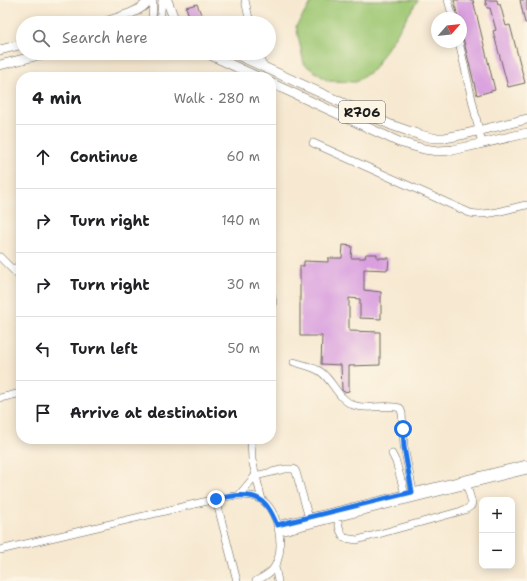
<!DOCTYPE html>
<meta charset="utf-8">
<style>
body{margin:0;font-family:"Shantell Sans",sans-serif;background:#f2f2f2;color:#202124}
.controls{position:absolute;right:12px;bottom:12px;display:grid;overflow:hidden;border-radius:8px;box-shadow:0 2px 10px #0003}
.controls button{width:36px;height:36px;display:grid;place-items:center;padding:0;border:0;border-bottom:1px solid #e0e0e0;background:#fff;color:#202124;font:20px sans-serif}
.compass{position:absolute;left:431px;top:12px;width:36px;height:36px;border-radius:50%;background:#fff;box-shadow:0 2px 10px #0003;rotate:63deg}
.stop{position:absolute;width:12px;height:12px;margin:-9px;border:3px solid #1a73e8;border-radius:50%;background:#fff}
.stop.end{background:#1a73e8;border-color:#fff;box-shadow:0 1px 4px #0008}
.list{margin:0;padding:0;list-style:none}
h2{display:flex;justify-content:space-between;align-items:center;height:52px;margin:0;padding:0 16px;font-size:17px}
h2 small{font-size:13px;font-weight:400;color:#757577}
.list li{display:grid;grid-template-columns:26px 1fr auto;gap:12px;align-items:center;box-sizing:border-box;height:64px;padding:0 16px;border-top:1px solid #e0e0e0}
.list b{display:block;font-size:15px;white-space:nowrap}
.list em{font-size:13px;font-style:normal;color:#757577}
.icon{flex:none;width:22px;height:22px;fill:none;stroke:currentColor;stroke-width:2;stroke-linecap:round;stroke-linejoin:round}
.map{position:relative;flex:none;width:527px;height:581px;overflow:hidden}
.search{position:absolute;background:#fff;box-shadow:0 2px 10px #0003;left:16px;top:16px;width:260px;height:44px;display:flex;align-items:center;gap:10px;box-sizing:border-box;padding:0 14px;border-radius:22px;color:#757577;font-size:15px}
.panel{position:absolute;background:#fff;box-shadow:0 2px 10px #0003;left:16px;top:72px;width:260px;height:372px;border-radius:16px}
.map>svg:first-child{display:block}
</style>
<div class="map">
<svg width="527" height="581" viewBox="0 0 527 581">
<rect width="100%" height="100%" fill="#fcf5e5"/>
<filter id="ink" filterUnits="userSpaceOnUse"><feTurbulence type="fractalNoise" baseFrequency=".025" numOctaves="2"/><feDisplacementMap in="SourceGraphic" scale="8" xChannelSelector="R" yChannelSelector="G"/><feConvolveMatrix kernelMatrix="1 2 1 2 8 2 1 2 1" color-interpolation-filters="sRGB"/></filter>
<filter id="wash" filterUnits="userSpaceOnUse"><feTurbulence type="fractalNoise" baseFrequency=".012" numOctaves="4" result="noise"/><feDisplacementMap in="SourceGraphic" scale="16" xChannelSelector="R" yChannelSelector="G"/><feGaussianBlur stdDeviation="0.9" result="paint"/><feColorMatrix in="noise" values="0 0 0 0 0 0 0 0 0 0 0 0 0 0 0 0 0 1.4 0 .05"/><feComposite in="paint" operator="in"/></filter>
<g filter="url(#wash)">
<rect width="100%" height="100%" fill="#f7e9d1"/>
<path fill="#9ec773" stroke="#5d7248" d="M313,0H418L374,69L356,82L328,81L304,64L296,26Z"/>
<g id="blocks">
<path fill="#d99fdf" d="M454,0H473L495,90L477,95L461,30V18H458Z
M485,0H497L498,5L500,4L506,26L510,25L525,83L508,87L493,31L496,30L490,8H487Z
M520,0H527V23H525Z
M197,4L201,14L204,16L201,23L190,19L186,7Z
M343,245L352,246L351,258H365L366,254H377V258H389L388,270L364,269V290L381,292V319L360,318V299L349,298V331L380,332V365L349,366V391L344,392L342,390L341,365L321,364L322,336H300V266H304V261L328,262V258H342Z"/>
</g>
</g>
<g filter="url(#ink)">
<use href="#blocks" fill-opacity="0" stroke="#69645b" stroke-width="1"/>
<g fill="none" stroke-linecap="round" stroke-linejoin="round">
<defs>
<path id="minor" d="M245,0L250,23
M448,0L453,18
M152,23L153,0
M160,23L162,0
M459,42L482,144
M258,53L263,67
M313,143L470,213C489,217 508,208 527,205
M0,257L21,278
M14,270L21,263
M271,293L273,302L271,311
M294,362C303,365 313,366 321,372C333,381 338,399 353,405C368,411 385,403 400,408L402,413L404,447L414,496
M0,398L21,393
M251,439L252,460L262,500
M392,454L396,462L406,498
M239,495L255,476L285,469H294L296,472L310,522
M216,499L237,581
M336,514L340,530L344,538L357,540L465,510L471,506L472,503L466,482
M277,525L336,511L527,464
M279,532L527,470
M0,550L216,499C230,496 250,492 262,500C279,512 285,548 275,566C272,572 262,578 256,581
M275,567L278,581"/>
<path id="major" d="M167,0L173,16L178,23
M103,23C118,17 139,14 149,0
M0,50L23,44
M206,53L258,77
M233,53L391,125L420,135L433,138H445L465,134L527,119
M0,65L47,53
M271,83L399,142L424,149L438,151L453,150L527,133"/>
</defs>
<use href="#minor" stroke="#69645b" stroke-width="8"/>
<use href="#major" stroke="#69645b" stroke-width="10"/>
<use href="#minor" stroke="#fff" stroke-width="7"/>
<use href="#major" stroke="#fff" stroke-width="9"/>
</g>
</g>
<g fill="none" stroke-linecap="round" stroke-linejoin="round" filter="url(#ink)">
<path stroke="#1a73e8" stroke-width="5" d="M216,499C230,496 251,492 262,501C270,507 273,517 277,525L412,492L404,447L403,429"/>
</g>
<g text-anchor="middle" stroke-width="3.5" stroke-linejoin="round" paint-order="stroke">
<rect fill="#fcf5e5" stroke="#5f5d58" stroke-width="1" x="339" y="101" width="46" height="22" rx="3"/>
<g font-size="13" font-weight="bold" fill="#1c1c1c">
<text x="362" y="117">R706</text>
</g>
</g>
</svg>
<div class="controls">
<button>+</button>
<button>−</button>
</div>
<svg class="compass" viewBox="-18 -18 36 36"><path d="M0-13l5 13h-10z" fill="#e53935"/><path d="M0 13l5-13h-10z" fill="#757577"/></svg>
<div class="stop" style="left:403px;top:429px"></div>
<div class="stop end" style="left:216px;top:499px"></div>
<div class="search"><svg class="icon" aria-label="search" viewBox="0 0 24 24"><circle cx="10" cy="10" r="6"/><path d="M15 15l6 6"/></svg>Search here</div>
<section class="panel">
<h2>4 min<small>Walk · 280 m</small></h2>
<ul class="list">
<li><svg class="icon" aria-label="ahead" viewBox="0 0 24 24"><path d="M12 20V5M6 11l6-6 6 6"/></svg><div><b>Continue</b></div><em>60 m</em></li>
<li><svg class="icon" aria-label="right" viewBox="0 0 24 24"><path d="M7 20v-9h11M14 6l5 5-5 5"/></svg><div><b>Turn right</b></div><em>140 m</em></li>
<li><svg class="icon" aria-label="right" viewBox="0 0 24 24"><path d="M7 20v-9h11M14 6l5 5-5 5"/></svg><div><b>Turn right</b></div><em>30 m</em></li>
<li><svg class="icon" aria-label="left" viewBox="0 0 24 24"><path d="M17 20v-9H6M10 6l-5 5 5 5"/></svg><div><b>Turn left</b></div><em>50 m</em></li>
<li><svg class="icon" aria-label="arrive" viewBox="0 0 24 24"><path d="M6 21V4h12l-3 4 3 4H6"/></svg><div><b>Arrive at destination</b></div></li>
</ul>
</section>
</div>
